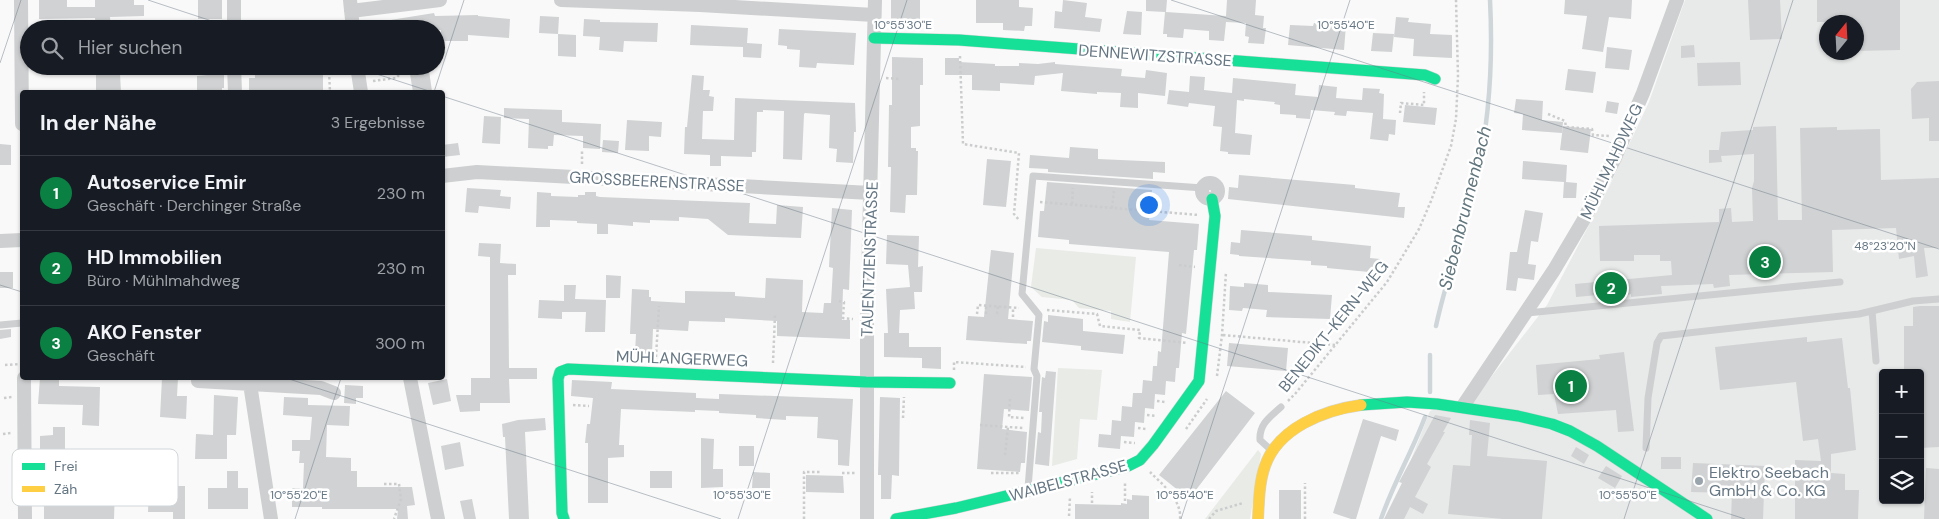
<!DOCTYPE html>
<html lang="de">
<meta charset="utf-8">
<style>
body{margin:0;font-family:"DM Sans",sans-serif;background:#20242c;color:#f1f3f6}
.controls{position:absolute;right:15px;bottom:15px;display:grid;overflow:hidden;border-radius:5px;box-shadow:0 1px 4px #0004}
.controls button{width:45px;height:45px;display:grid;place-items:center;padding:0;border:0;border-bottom:1px solid #363941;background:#171b24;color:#f1f3f6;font:25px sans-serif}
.compass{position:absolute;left:1819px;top:15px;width:45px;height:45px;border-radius:50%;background:#171b24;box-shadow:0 1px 4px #0004;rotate:18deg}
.you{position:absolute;left:1148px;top:204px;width:18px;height:18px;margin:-12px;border:4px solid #fff;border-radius:50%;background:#1a73e8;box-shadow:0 0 0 8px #1a73e833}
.badge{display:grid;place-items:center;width:32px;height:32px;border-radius:50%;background:#0b8043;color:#fff;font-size:16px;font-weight:700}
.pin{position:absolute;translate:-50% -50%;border:2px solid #fff;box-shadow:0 1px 5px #0006}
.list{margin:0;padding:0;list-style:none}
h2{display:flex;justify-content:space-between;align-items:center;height:65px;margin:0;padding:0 20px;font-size:21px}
h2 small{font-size:16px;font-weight:400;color:#9ea1a6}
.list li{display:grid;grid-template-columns:32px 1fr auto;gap:15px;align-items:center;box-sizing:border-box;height:75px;padding:0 20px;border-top:1px solid #363941}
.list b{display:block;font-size:19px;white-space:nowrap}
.list p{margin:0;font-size:16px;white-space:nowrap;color:#9ea1a6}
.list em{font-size:16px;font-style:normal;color:#9ea1a6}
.icon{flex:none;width:28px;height:28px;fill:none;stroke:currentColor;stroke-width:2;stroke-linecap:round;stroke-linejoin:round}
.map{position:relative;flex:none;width:1939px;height:519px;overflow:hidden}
.search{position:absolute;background:#171b24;box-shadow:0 1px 4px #0004;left:20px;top:20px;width:425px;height:55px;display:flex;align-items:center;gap:12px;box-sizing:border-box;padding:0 18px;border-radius:28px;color:#9ea1a6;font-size:19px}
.panel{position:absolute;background:#171b24;box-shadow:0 1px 4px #0004;left:20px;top:90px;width:425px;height:290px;border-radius:5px}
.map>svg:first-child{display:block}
</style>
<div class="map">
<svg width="1939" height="519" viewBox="0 0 1939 519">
<rect width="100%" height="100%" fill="#f9f9f9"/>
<path fill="#e8e9e9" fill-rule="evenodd" d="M1685,0H1939V519H1386L1402,483L1430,411L1478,394L1547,305L1610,185L1649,102ZM1826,22H1856V52H1826ZM1883,373H1920V500H1883Z"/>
<path fill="#e8ebe6" d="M1036,248L1136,257L1130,322L1111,319V311L1079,308L1072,300L1042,297L1031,287Z
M1058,368L1102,370L1097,420L1080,419L1077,459L1052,466Z
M1258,450L1261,454L1250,519H1205Z"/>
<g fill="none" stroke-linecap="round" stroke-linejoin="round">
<path stroke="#ced6d9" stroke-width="4.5" d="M1436,326C1447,275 1466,226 1477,175C1490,117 1493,59 1490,0
M1430,392V355
M1381,519C1393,484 1412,452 1425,417"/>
</g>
<path fill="#d0d2d3" d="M39,0H67V7H95V0H134V5H144V16L110,17L111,29H96L95,18L39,19Z
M198,0H222V19H198Z
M891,0H920V19H891Z
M976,0H1019V7L1033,8L1032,26H1025L1024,31L1003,30V23H976Z
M1063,0L1087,3L1085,17L1102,19L1100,32L1054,28L1055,11L1062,12Z
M1146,0H1167L1166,12L1226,16L1227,0H1256L1255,15L1264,16L1263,28H1266L1264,44L1248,43L1249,37L1245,36L1246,23L1226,22L1224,41L1209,40V31L1184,29L1183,38L1167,37V34H1163L1165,12L1146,11Z
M1565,0H1632L1631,19L1609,17L1603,52L1582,49L1587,16L1564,14Z
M1748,0H1780L1782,39L1750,40Z
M1817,0H1900V50L1856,51V22H1817Z
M1127,11L1142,12L1141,35L1123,34Z
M434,13L435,16L478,15V16L510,19L509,38L468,35V41H441V30H436V29H378V22Z
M540,16L559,17L558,34L539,33Z
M1396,17L1409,18L1408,22L1431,24L1430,34L1452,35V58L1413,56L1414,39L1394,37Z
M584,19L600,20V22L658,23L657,42L624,41L623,52L599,50L600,37L583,36Z
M1314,23L1346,25L1344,50L1288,45L1290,25L1313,26Z
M691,25L748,28L747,43L762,44L761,58L743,57V47L690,45Z
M779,29L856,33L854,65L817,63L816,68L799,67L800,50L787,49V46L778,45Z
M1373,33L1394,34L1392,52L1371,51Z
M558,34L576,35V57L558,56Z
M1694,45L1695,57L1681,58V46Z
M1607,47L1632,50L1629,70L1605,68Z
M892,57L923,58V85H920V126L911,127V148H916V151H918L917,195H906L905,213L890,212L891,167H888L889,105H892Z
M945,58H959V62L995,64V66H1019V63L1038,64L1055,62V64L1122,69L1121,76L1145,78L1146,70L1167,73L1165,96L1138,93V108L1120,107L1121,93L1097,92V94L1061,91L1063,73L1035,76L1034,85L1000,83V91L972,90V75H945Z
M1740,62L1741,85L1698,86L1697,63Z
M206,66H224V88H222V92H197V76L207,75Z
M255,66H276V74L323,72V92H249V78H255Z
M1568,69L1596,72L1593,93L1565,90Z
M429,71L432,91L413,92L410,74Z
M96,74H120L121,92H96Z
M692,75L704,76L703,90H710L709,96L714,97L713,111H703L702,139L734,140L735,98L855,103L856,132H854L853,163L836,162L837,149L829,148L830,115L805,113L804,114L802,160L783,159L784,111L763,110V112H757L756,152H752V157L721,156V166H710V155L684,154L685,127H687Z
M1190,76L1205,77L1204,90L1232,93L1233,78L1296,84L1295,95L1318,97L1319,85L1337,87L1336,98L1362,100L1363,88L1380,89L1379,93L1384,94L1383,119L1396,120L1395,135L1389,134L1388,141L1370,139L1373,113L1347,111L1346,116L1334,115L1335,112L1311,110L1310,119L1296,118V115L1280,114V105L1274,104L1275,102L1244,99V101L1237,100L1235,133L1252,135L1250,155L1228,154V152L1220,151L1222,127L1213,126L1215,106L1189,103L1188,107L1167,104L1169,90L1189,92Z
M1939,81V141H1929V118L1912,119L1911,89L1917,82Z
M1516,99L1543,101L1542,120L1563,122L1562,133L1522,130L1523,114L1514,113Z
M1607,101L1619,103L1617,114L1605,112Z
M1405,105L1437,108L1435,125L1403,122Z
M504,108L562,110V122L601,124L600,149L583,148V136L554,135L553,146H548V149L528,148L529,119L504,118Z
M484,116L501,117L500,144L482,143Z
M627,120L662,122L661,137L649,136V151L625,150Z
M1563,126L1591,129L1588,153L1560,150Z
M1776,126L1778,220H1802L1800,128L1837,127V130L1880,129L1881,180L1939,178V248H1924L1928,276L1916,278L1914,256L1899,259L1896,228L1832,230L1833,272L1729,275L1730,286L1714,288L1713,284L1661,286L1662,294L1631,297V294L1614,299L1609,294L1576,297L1575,284L1672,275L1671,261H1660V255H1634V261H1600L1599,226L1719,222V209L1731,208L1732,222L1753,221L1752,188L1754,181V154L1721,156L1722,162L1709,163V150H1719L1721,132L1753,130V127Z
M603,140L619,141L618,153L602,152Z
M458,143L460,155L442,157V145Z
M0,144L11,145V165H0Z
M1070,147L1098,149V159L1165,162V173L1153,172V179L1048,172V169L1029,168L1030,155L1069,158Z
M987,159L1011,161L1006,207L983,205Z
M1523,161L1567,165L1566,182L1577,183L1576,198H1563L1564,182L1522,179Z
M1239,175L1355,185V188L1400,193L1398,207H1405L1404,218L1228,199L1229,187L1238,188Z
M1047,182L1152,190L1149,220L1199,224L1197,250H1194L1186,334L1182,333L1179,368H1176L1175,382L1166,381L1165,395L1155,394L1154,409L1145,408L1144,423L1135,422L1134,437L1121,436L1120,449L1098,447L1099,434L1111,435L1112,420L1121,421L1122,406L1132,407L1133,393H1142L1143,380L1152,381L1153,366H1157L1158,351L1161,352L1169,252L1069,244V240L1038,237L1040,211H1044Z
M467,188L501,190L500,196L511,197L510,209L479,206L478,213L465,212Z
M537,192L551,193V196L578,197V195H585V192H596V196L600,197L750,203L749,223L776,224L777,205L803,207L801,238L728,235L708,219L679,217V221L650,220V223L633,222V226L608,224V234H597V224L577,223V221L550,220V227H536Z
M832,208L852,210L849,290L843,289L842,320H850V339L777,336V321L725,318V322L689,321L688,331L653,329L652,354L635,353L636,334H630L632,289L649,290V297H651V301L685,303V291L735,292V296L765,298L766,278L803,280L802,312L823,313L824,303H831L833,268L829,267Z
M1525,210L1543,213L1538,242L1531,241L1528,264L1536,265L1534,280L1518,278L1516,291L1506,290L1510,252H1517Z
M1241,230L1312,236V240L1371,246L1370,258L1380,259L1379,271L1369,270V272L1327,268V266L1311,265V261L1239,256V255L1230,254L1231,242L1240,243Z
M887,235L919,236L918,267L923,266L922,292H914L915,309L900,310L899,333H909V347H941V369L922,368V358L884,357V333H888L886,289L910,287L908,265L886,264Z
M479,243L501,244L500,263L516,264V275H508L509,368H537V379H509L510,403H480V411L460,412L456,395H471V378H490V257L478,256Z
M991,250L1014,253L1008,319L1033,321L1031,341H1027V344L966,340L968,316L984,317Z
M0,272H13V288H0Z
M606,275L621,276L620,298H606Z
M1244,283L1268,285V292L1332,295L1330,319L1266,317L1267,310L1243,308L1242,311L1229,310L1230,286L1244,287Z
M564,285H576L575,299L606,300L605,332H585L586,312H562V319L538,318L539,300L564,301Z
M1920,306H1939V447L1920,448V373H1904V326H1913V307Z
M1048,315L1083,319V331L1125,335L1123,354L1081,350V346L1042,342L1044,321L1048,322Z
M11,329V337L0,339V330Z
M1807,337V342L1842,338L1848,388H1850L1856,450L1831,454V473L1845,474V490H1859L1858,519H1795V460L1821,461L1818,439L1803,441L1796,382L1720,390L1715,347Z
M1229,343L1288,348L1286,371L1227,366Z
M1624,352L1634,431L1618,432L1616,410L1558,414L1554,394L1538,395L1536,365L1600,359L1599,355Z
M1046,371L1056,372L1049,466L1035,464L1038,432L1041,433L1042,412H1039L1042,377L1045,378Z
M984,374L1032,377L1029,411L1004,409L1002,429L1027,432L1025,463H1021L1020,472L977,469Z
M40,378H59V386L100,387L99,426L82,425L83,405L38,404Z
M162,378H178L177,396H187L186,419L160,417Z
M447,379L451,401L433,405L428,383Z
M572,380L612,382L611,389L696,393V398L719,399V394L853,399L849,466L838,465V440L817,438L818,417L786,416V420L756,418V415L719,413V411L695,410V412L621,409L619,445H624V457L608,458V503H588V443H585L587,424H590L593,398L571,396Z
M345,385L363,386V398H356V404L344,403Z
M1226,391L1255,413L1189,499L1159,475Z
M214,395L238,397L236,435H227V459H195L196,434L213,435Z
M284,397L308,398V405L350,406L349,426L327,425L326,457L351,458V471H357V487H412L415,505L407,506L408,519H397L398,509H322V507H292V488H303L304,463H299L300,451H292V440H310L312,417L283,415Z
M880,397L900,398L899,476L892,475L891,499H881V475H878Z
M1435,415L1451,418L1443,432H1445L1427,464L1431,467L1415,497L1428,504L1423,514L1410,507L1404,519H1384L1402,483L1399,482Z
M545,418L546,430L525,432L529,519H509L505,437H503L502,424L518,420Z
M1363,419L1399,430L1396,441L1381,436L1356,519H1351L1333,513Z
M1470,420L1490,423L1487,456L1547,461L1542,519H1503L1448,514L1453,465L1470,466L1472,435H1469Z
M53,427H65V453H40V436L53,435Z
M701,438L714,439L713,469H723V487L701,488Z
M460,442L464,466L445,470L441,446Z
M739,446H754V466H739Z
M1576,447L1589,455L1584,464L1571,456Z
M1661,457H1681V469H1661Z
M1693,463L1765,466L1763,519H1731L1732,493L1691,492Z
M1606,466L1622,476L1615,488L1598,478Z
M1926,468L1939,469V519H1924Z
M227,471H238V488H248V509H208V488H227Z
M650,471H672V488H650Z
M753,472L770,473V488H752Z
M44,475L85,476V487H115L114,519H44Z
M806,475L843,476L844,493L806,492Z
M149,486H185V519H173V512H148Z
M1279,490H1301V519H1279Z
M1132,495L1149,496V519H1075V504L1121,505V503L1127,504V499L1132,500Z
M472,499L476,519H464L460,501Z"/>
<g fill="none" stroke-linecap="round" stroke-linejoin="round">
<defs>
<path id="fast" d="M874,38L959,40L1425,75L1435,79
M1361,405L1407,402L1437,404L1518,416L1552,424L1570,431L1597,446L1707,519
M564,519L562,513L558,379L560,372L568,369L866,382L950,383
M896,519L956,508L1126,467L1140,460L1153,445L1199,381L1215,216L1212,199"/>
<path id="slow" d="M1258,519C1259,501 1259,483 1265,466C1278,428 1324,410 1361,405"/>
</defs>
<use href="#fast" stroke="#d5d6d7" stroke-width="12"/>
<use href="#slow" stroke="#d5d6d7" stroke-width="12"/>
<path stroke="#cbcccd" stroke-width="2.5" stroke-dasharray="2.5 2.5" stroke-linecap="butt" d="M960,56L963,144L1019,153L1014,214L1019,220
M310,72L329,71L330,92
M886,78L900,79
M373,81L396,78L399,75
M1400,113L1401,103L1424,105V92
M1548,114L1565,121L1566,127L1592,129L1593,135L1610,136
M582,164V151
M1040,202L1199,215
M1072,204L1073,188
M1112,208L1114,191
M1153,210L1155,194
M1179,265L1195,267
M839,301L844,302L843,318L853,319
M1047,310L1097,314L1100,326L1140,330L1139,338L1187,343
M977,314L978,305L1019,308
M986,314V306
M997,314L998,306
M1013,317V308
M1223,335L1335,345
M656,357L659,306
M773,363L775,315
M5,365L21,364
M954,370V362L1026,367
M1217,376L1222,335L1226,272
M4,398L12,397
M1010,399L1009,417L1024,418
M1157,401L1165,402
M1288,401L1295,394L1387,282L1419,229L1431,201L1451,146L1456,119L1458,76L1456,0
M573,405L589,406
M1147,415L1156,416
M903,418L904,397
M980,425L1008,427
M1138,428L1146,429
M1186,429L1207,399
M3,434L11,433
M1124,442L1135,443
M1005,455L1008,427L1023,428
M1150,472C1162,484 1182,500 1180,519
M842,473H855
M991,473H1019
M39,484L97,485
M384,484H399L401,499L394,519
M1125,501V482
M1092,503V492
M1069,516L1070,497
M804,519V472H822
M1209,519L1216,511L1243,503
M1305,519V483"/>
<path stroke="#cecfd0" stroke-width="7" d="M1872,311L1876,361
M1527,313L1840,282
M0,325L22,323
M1646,448L1648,398L1657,343L1661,336L1859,314L1913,301L1939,299
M1272,451L1260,440C1259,424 1270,417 1281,407
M1028,488L1037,376L1034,369L1039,315L1022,294L1033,176L1203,188"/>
<path stroke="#cecfd0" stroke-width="14" d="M21,0L22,124
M234,0V29
M350,0L353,29
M561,0L700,5L874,15
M351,11L440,0
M234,66L235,92
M357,66L361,92
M442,176L477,172L555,176L871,193
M1202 191a8 8 0 1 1 16 0a8 8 0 1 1-16 0Z
M0,241L22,240
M24,378L25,519
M198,378V381L321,388L334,393
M410,378L438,519
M250,384L271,519
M1463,406L1554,270L1583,221L1615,158L1643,93L1677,0
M867,519V319L875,0"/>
<use href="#fast" stroke="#16e098" stroke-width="11"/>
<use href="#slow" stroke="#ffcf43" stroke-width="11"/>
</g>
<path fill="none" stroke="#657683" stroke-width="1" stroke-opacity="0.45" d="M148,0L236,29M1171,0L1939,249M0,63L21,0M352,66L432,92M434,92L464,0M442,96L1745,519M0,285L22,292M286,378L721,519M295,519L341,378M738,519L907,0M1181,519L1350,0M1624,519L1793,0"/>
<circle fill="#99a4ac" stroke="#fff" stroke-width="2" cx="1699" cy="481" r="5"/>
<g text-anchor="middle" stroke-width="5" stroke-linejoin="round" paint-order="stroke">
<g font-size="16" fill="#657683" stroke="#fff">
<text transform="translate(1155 55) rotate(4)" y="6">DENNEWITZSTRASSE</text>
<text transform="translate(1611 161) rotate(-65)" y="6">MÜHLMAHDWEG</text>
<text transform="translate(657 181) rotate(3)" y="6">GROSSBEERENSTRASSE</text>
<text transform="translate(869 259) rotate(-88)" y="6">TAUENTZIENSTRASSE</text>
<text transform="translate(1333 326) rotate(-51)" y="6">BENEDIKT-KERN-WEG</text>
<text transform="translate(682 358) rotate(2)" y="6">MÜHLANGERWEG</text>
<text transform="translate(1068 480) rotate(-15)" y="6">WAIBELSTRASSE</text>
</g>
<g font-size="16" fill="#657683" stroke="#fff" text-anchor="start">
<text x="1709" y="478">Elektro Seebach<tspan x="1709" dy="18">GmbH &amp; Co. KG</tspan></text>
</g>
<g font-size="18" font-style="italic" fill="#60757c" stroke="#fff">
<text transform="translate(1465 208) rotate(-76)" y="6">Siebenbrunnenbach</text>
</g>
</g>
<rect x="12" y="449" width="166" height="57" rx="8" fill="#fff" stroke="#d1d6da" stroke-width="1"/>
<rect x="22" y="463" width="23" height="7" fill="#16e098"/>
<rect x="22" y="486" width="23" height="6" fill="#ffcf43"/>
<g font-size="14" fill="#657683">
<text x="54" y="471">Frei</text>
<text x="54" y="494">Zäh</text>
</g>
<g font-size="12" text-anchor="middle" fill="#657683" stroke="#fff" stroke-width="5" stroke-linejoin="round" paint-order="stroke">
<text x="903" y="29">10°55'30"E</text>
<text x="1346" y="29">10°55'40"E</text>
<text x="1885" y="250">48°23'20"N</text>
<text x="299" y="499">10°55'20"E</text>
<text x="742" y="499">10°55'30"E</text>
<text x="1185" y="499">10°55'40"E</text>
<text x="1628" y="499">10°55'50"E</text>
</g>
</svg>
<div class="controls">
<button>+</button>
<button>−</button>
<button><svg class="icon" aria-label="layers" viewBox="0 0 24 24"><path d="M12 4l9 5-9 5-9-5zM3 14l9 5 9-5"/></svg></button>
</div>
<svg class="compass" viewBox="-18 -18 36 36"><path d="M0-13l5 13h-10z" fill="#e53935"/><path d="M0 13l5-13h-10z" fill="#9ea1a6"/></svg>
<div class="you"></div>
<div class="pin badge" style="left:1571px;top:386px">1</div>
<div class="pin badge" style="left:1611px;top:288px">2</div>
<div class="pin badge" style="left:1765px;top:262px">3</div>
<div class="search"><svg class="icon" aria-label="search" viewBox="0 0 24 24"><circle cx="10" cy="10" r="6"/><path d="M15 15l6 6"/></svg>Hier suchen</div>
<section class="panel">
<h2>In der Nähe<small>3 Ergebnisse</small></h2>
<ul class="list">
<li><span class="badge">1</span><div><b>Autoservice Emir</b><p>Geschäft · Derchinger Straße</p></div><em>230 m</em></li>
<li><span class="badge">2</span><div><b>HD Immobilien</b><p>Büro · Mühlmahdweg</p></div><em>230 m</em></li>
<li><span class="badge">3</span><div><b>AKO Fenster</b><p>Geschäft</p></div><em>300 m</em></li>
</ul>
</section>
</div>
